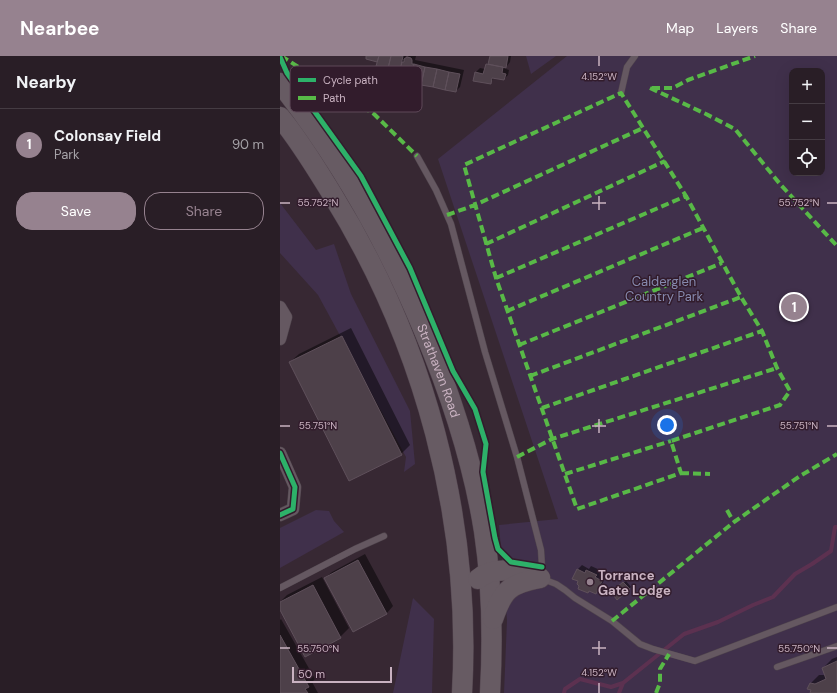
<!DOCTYPE html>
<meta charset="utf-8">
<style>
body{margin:0;font-family:"DM Sans",sans-serif;background:#352b32;color:#f1f3f6}
.controls{position:absolute;right:12px;top:12px;display:grid;overflow:hidden;border-radius:8px;box-shadow:0 4px 16px #0002}
.controls button{width:36px;height:36px;display:grid;place-items:center;padding:0;border:0;border-bottom:1px solid #453c43;background:#291e26;color:#f1f3f6;font:20px sans-serif}
.scale{position:absolute;left:12px;bottom:10px;width:100px;box-sizing:border-box;padding-left:4px;border:2px solid #c9b2c1;border-top:0;font-size:11px;line-height:14px;white-space:nowrap;color:#c9b2c1;-webkit-text-stroke:3px #321c2c;paint-order:stroke}
.you{position:absolute;left:387px;top:369px;width:14px;height:14px;margin:-10px;border:3px solid #fff;border-radius:50%;background:#1a73e8;box-shadow:0 0 0 6px #1a73e833}
.badge{display:grid;place-items:center;width:26px;height:26px;border-radius:50%;background:#96828f;color:#fff;font-size:13px;font-weight:700}
.pin{position:absolute;translate:-50% -50%;border:2px solid #fff;box-shadow:0 1px 4px #0006}
.list{margin:0;padding:0;list-style:none}
h2{display:flex;justify-content:space-between;align-items:center;height:52px;margin:0;padding:0 16px;font-size:17px}
h2 small{font-size:13px;font-weight:400;color:#a5a2a7}
.list li{display:grid;grid-template-columns:26px 1fr auto;gap:12px;align-items:center;box-sizing:border-box;height:72px;padding:0 16px;border-top:1px solid #453c43}
.list b{display:block;font-size:15px;white-space:nowrap}
.list p{margin:0;font-size:13px;white-space:nowrap;color:#a5a2a7}
.list em{font-size:13px;font-style:normal;color:#a5a2a7}
.actions{display:flex;gap:8px;padding:12px 16px}
.actions a{flex:1;padding:9px 0;border:1px solid #96828f;border-radius:16px;text-align:center;font-size:14px;color:#96828f}
.actions .main{background:#96828f;color:#fff}
.icon{flex:none;width:22px;height:22px;fill:none;stroke:currentColor;stroke-width:2;stroke-linecap:round;stroke-linejoin:round}
.map{position:relative;flex:none;width:557px;height:637px;overflow:hidden}
header{display:flex;align-items:center;gap:24px;box-sizing:border-box;height:56px;padding:0 20px;background:#96828f;color:#fff}
header strong{font-size:19px}
nav{display:flex;gap:22px;margin-inline-start:auto;font-size:14px}
main{display:flex}
aside{flex:1;background:#291e26}
.map>svg:first-child{display:block}
</style>
<header>
<strong>Nearbee</strong>
<nav><a>Map</a><a>Layers</a><a>Share</a></nav>
</header>
<main>
<aside>
<h2>Nearby<small></small></h2>
<ul class="list">
<li><span class="badge">1</span><div><b>Colonsay Field</b><p>Park</p></div><em>90 m</em></li>
</ul>
<div class="actions"><a class="main">Save</a><a>Share</a></div>
</aside>
<div class="map">
<svg width="557" height="637" viewBox="0 0 557 637">
<rect width="100%" height="100%" fill="#372833"/>
<path fill="#40304b" fill-rule="evenodd" d="M246,0H276L251,18Z
M287,0H557V637H224L227,564L219,469L278,463L158,103ZM512,15H542V117H512Z
M0,147L36,194L54,188L71,238L130,355L135,408L124,416L126,401L38,239L0,197Z
M36,454L49,455L54,465L64,476L0,512V472Z
M133,542L154,563L152,637H113Z"/>
<path fill="#0007" d="M87,0H126L125,3L129,0H136L135,4L184,14L180,31L176,35L109,16V11L98,9L99,5L87,2Z
M211,0H231L230,6L227,10L226,13L229,14L228,19L224,23L215,21L210,27L196,16L200,12L205,13Z
M71,272L130,389L121,398L10,306L19,298Z
M85,498L113,550L107,557L73,575L45,522L52,516Z
M302,509L309,513L311,510L320,514L319,517L326,520L320,532L316,536L297,514Z
M42,521L69,572L60,581L0,552V546L7,539Z
M346,525L351,531L337,543L332,536Z
M1,563L35,623L32,626L38,637H0V564Z
M557,601V637H531L532,634L531,627L539,619H545L543,612L552,603Z"/>
<g fill="none" stroke-linecap="round" stroke-linejoin="round">
<path stroke="#5c3150" stroke-width="4" d="M284,637L285,633L300,623L331,631L343,627L404,578L438,566L473,549L493,541L515,518L532,508L551,495L555,471H557
M339,637L343,627"/>
</g>
<path fill="#4d4049" stroke="#5f505b" d="M86,0H99L97,6L86,3Z
M99,0H111L108,12L96,10Z
M111,0H123L119,19L107,17Z
M210,0H228L226,12L208,8Z
M127,1L131,2L132,4V8H134L130,26L118,24L122,6H124V3Z
M134,8L145,11L141,29L130,26Z
M206,8L223,11L222,17L226,18L224,24L212,22L211,28L193,25L195,16L203,18Z
M145,11L157,13L153,31L141,29Z
M157,13L169,16L165,34L153,31Z
M169,16L180,18L176,36L165,34Z
M62,280L122,399L69,425L9,306Z
M78,504L107,558L73,576L44,522Z
M297,513L305,517L306,514L317,519L315,521L322,525L316,538L309,535L308,537L298,533L299,530L297,528L298,525L292,523Z
M343,526L350,533L337,544L331,536Z
M33,529L61,582L25,601L0,554V546Z
M0,579L29,631L25,633L28,637H0Z
M557,605V637H530L531,634L527,633L530,627L535,628L546,623L542,612Z"/>
<g fill="none" stroke-linecap="round" stroke-linejoin="round">
<defs>
<path id="service" d="M341,37L347,11L355,0
M137,100L156,134L171,168L205,296L237,401L261,494L262,511L260,522L276,528L285,534L295,542L332,565L360,588L373,593L415,605L557,551
M0,532L75,493L104,480
M497,611L557,590"/>
<path id="minor" d="M0,251L6,261L0,283
M0,397L15,431L13,453L0,459"/>
<g id="primary">
<path id="s1" d="M0,27C60,103 107,186 144,275C171,339 193,406 204,475C212,528 213,583 210,637"/>
<path d="M0,61C20,85 36,112 52,138C144,286 192,462 182,637"/>
<path d="M198,523C215,508 241,516 260,522"/>
<path d="M213,563C223,534 229,528 260,522"/>
</g>
</defs>
<use href="#service" stroke="#50454d" stroke-width="7"/>
<use href="#minor" stroke="#50454d" stroke-width="13"/>
<use href="#primary" stroke="#51434d" stroke-width="21"/>
<use href="#service" stroke="#655861" stroke-width="6"/>
<use href="#minor" stroke="#655861" stroke-width="12"/>
<use href="#primary" stroke="#675b63" stroke-width="20"/>
<path stroke="#58b947" stroke-width="4" stroke-dasharray="8 4" stroke-linecap="butt" d="M1,0L94,58L137,100
M370,32L426,58L455,73L500,128L557,190
M372,32H393L408,24L475,0
M167,159L195,149L363,72
M206,188L385,105
M216,222L406,140L341,37L184,109L216,222L297,453L401,417L391,385L500,349L510,335L497,312L482,275L461,241L406,140
M227,255L423,172
M239,289L442,207
M250,320L461,241
M262,352L482,275
M237,401L272,383L497,312
M401,417L430,418
M285,418L391,385
M447,454L452,463
M332,565L454,466L520,420L557,398
M376,637L380,627V613L389,598"/>
<defs>
<path id="cycleway" d="M0,1L7,17L81,120L130,212L173,315L195,353L206,388L203,416L215,482L218,493L231,506L262,511
M0,397L15,431L13,453L0,459"/>
</defs>
<use href="#cycleway" stroke="#321c2c" stroke-width="8"/>
<use href="#cycleway" stroke="#2db169" stroke-width="5"/>
</g>
<path fill="none" stroke="#c9b2c1" stroke-width="1.5" d="M319,0V10M319,140V154M0,147H10M312,147H326M547,147H557M319,363V377M0,370H10M312,370H326M547,370H557M319,585V599M0,592H10M312,592H326M547,592H557M319,627V637"/>
<circle fill="#96828f" stroke="#321c2c" stroke-width="1.5" cx="310" cy="526" r="4"/>
<g text-anchor="middle" stroke-width="3" stroke-linejoin="round" paint-order="stroke">
<g font-size="13" fill="#8689ae" stroke="#321c2c">
<text x="384" y="230">Calderglen<tspan x="384" dy="15">Country Park</tspan></text>
</g>
<g font-size="13" fill="#c9b2c1" stroke="#321c2c">
<text dy="5" stroke="none"><textPath href="#s1" startOffset="330">Strathaven Road</textPath></text>
</g>
<g font-size="13" font-weight="bold" fill="#c9b2c1" stroke="#321c2c" text-anchor="start">
<text x="318" y="524">Torrance<tspan x="318" dy="15">Gate Lodge</tspan></text>
</g>
</g>
<rect x="10" y="10" width="132" height="46" rx="6" fill="#321c2c" stroke="#5f4959" stroke-width="1"/>
<rect x="18" y="22" width="18" height="4" fill="#2db169"/>
<rect x="18" y="40" width="18" height="4" fill="#58b947"/>
<g font-size="11" fill="#c9b2c1">
<text x="43" y="28">Cycle path</text>
<text x="43" y="46">Path</text>
</g>
<g font-size="10" text-anchor="middle" fill="#c9b2c1" stroke="#321c2c" stroke-width="3" stroke-linejoin="round" paint-order="stroke">
<text x="319" y="24">4.152°W</text>
<text x="38" y="150">55.752°N</text>
<text x="519" y="150">55.752°N</text>
<text x="38" y="373">55.751°N</text>
<text x="519" y="373">55.751°N</text>
<text x="38" y="596">55.750°N</text>
<text x="519" y="596">55.750°N</text>
<text x="319" y="620">4.152°W</text>
</g>
</svg>
<div class="controls">
<button>+</button>
<button>−</button>
<button><svg class="icon" aria-label="locate" viewBox="0 0 24 24"><circle cx="12" cy="12" r="6"/><path d="M12 2v4M12 18v4M2 12h4M18 12h4"/></svg></button>
</div>
<div class="scale">50 m</div>
<div class="you"></div>
<div class="pin badge" style="left:514px;top:251px">1</div>
</div>
</main>
